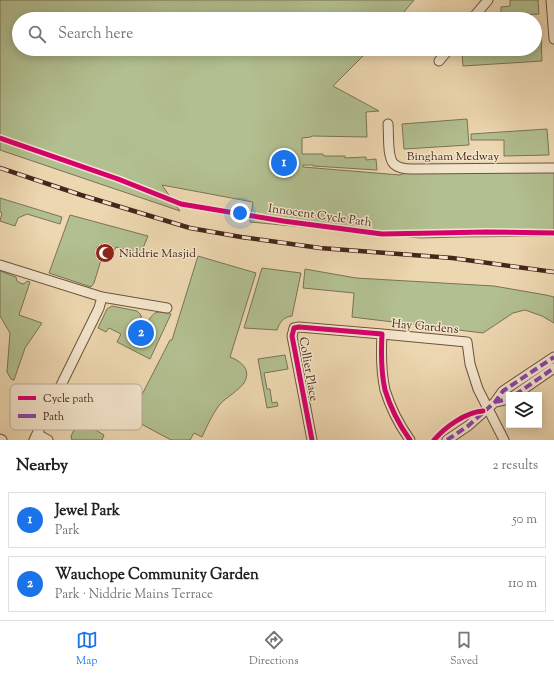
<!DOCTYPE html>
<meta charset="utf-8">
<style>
body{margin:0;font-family:"Sorts Mill Goudy",serif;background:#f2f2f2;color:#202124}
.controls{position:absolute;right:12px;bottom:12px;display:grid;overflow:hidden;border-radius:0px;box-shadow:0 2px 10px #0003}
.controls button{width:36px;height:36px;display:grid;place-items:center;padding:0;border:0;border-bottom:1px solid #e0e0e0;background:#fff;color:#202124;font:20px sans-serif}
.you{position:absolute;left:240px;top:213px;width:14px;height:14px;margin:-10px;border:3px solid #fff;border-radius:50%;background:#1a73e8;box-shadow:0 0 0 6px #1a73e833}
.badge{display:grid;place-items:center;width:26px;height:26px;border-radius:50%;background:#1a73e8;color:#fff;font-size:13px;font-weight:700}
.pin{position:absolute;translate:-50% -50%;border:2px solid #fff;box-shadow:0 1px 4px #0006}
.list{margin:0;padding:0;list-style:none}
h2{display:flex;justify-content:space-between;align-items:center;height:52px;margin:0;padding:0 16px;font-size:17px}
h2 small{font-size:13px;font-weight:400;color:#757577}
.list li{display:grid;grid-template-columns:26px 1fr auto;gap:12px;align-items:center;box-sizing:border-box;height:56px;margin:0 8px 8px;padding:0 8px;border:1px solid #e0e0e0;border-radius:0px}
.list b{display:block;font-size:15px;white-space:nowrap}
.list p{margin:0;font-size:13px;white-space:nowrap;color:#757577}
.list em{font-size:13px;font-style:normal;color:#757577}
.icon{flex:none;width:22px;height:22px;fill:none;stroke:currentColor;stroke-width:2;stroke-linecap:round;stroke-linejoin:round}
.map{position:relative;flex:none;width:554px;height:440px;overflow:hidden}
.search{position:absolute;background:#fff;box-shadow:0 2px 10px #0003;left:12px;right:12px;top:12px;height:44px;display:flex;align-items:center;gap:10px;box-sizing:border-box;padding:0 14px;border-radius:22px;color:#757577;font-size:15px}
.sheet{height:180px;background:#fff}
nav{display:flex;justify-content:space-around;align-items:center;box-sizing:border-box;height:56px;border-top:1px solid #e0e0e0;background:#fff;font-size:11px;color:#757577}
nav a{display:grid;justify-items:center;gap:2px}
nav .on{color:#1a73e8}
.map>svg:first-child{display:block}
</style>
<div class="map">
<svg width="554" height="440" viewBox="0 0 554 440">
<rect width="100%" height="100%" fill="#edd7b0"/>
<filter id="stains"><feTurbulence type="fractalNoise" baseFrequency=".005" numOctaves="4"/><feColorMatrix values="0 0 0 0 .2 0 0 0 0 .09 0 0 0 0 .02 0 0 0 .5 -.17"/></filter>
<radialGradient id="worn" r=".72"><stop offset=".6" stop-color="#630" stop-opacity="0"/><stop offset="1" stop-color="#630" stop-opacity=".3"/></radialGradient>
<path fill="#b2bf90" stroke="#7b7356" d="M0,0H414L398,19H19V49H370L333,86L379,111L366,112L367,137L312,136L311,137L302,138V154H323L324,156H345V158L366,157V160L376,159L377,170L313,166V165H303V167L400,175L405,173L554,172V236L461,237L421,238L250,222L253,202L162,185L180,211L0,150Z
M510,0H538L539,14L501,16V7L510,6Z
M535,36H541L542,61L463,66L462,53L477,52V49H535Z
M467,119L469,145L404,149L402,124Z
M547,129L549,155L504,156V140H471V134Z
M0,198L62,217L60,224L27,214L18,218L15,226L0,221L2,213L0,212Z
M70,215L148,236L141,253L116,247L114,251L97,247L95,255L102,257L94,283L91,287L49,273Z
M198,256L256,273L230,357C241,361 252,370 244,383C238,391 227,397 220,404C212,415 207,426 202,437L194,433L190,440H171L130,418L170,340H172Z
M262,268L301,273L292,316C283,317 280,322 277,330L244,328Z
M305,269L356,278L494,286L546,295L554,297V323L542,316L525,310L513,313L483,333L352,317L354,293L303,288Z
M0,271L16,277L17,281L20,283L24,284L27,281L30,282L19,315L42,323L25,348L14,380L11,379L7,372L10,333L0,316Z
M112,306L137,311L141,315V321L148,322C154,310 158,311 171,314L150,359L117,342L121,334L109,328L106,332L98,328L107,309Z
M285,355L288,369L264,373L267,389H270L272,403L277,402L278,406L267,408L258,359Z
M84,425L89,427V426L104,435L102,440H72L71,436L75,428Z"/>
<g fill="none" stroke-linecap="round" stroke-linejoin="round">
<defs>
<path id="street" d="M551,0L554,39
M472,19L488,0
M439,61L449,49
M388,124C389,133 387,158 394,164C398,168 406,169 412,169L554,168
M0,265L102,297L167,308
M382,334L467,342L470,364L478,389L504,440
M515,395L554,368
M495,402L509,399
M37,434L48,440
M0,439L2,440
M34,440L99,308L102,297
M312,440L292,336L294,328L299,327L382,334C381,352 381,372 385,390C390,406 400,426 410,440
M447,440L468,426L495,402L503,391L554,357"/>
</defs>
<use href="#street" stroke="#6e5340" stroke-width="11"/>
<use href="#street" stroke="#f3e5cc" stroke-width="9"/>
<defs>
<path id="rail" d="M0,168L81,195L190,228L241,237L320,248L452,258L554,272"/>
</defs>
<use href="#rail" stroke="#44271b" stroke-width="4.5"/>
<use href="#rail" stroke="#f3e5cc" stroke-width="3" stroke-dasharray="9" stroke-linecap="butt"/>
<path stroke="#8e44ad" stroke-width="4" stroke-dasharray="8 4" stroke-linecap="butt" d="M515,395L554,368
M495,402L509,399
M447,440L468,426L495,402L503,391L554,357"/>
<defs>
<path id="cycleway" d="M0,138L118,179L181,204L283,221L382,234L487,232L554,233
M312,440L292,336L294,328L299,327L382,334C381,352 381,372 385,390C390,406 400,426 410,440
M434,440C445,427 466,412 483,411"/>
</defs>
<use href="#cycleway" stroke="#f3e5cc" stroke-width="8"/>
<use href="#cycleway" stroke="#d6006c" stroke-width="5"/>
</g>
<defs>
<symbol id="mosque-disc" viewBox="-11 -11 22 22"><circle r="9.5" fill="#8f2418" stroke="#f3e5cc"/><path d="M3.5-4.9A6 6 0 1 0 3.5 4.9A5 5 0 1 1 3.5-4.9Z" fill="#fff"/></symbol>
</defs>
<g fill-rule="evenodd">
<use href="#mosque-disc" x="94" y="242" width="22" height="22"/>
</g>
<g text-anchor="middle" stroke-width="3" stroke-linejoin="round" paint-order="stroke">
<g font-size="12" fill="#44271b" stroke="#f3e5cc">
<text x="453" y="160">Bingham Medway</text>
<text transform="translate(320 215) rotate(8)" y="4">Innocent Cycle Path</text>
<text transform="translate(425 326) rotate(5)" y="4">Hay Gardens</text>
<text transform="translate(309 369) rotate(80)" y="4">Collier Place</text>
</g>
<g font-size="12" fill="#44271b" stroke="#f3e5cc" text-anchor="start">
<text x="119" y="257">Niddrie Masjid</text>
</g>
</g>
<rect x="10" y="384" width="132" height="46" rx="6" fill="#f3e5cc" stroke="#beac97" stroke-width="1"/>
<rect x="18" y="396" width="18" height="4" fill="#d6006c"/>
<rect x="18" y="414" width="18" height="4" fill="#8e44ad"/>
<g font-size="11" fill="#44271b">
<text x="43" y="402">Cycle path</text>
<text x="43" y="420">Path</text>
</g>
<rect width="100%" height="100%" filter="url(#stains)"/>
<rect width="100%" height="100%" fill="url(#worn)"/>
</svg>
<div class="controls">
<button><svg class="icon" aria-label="layers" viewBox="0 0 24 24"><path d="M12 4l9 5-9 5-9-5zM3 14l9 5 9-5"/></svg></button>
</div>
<div class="you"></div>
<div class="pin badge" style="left:284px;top:163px">1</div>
<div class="pin badge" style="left:141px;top:333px">2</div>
<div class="search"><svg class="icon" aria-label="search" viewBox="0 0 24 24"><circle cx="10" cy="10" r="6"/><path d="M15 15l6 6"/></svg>Search here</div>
</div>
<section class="sheet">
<h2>Nearby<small>2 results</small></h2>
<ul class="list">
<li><span class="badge">1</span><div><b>Jewel Park</b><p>Park</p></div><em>50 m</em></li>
<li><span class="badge">2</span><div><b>Wauchope Community Garden</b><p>Park · Niddrie Mains Terrace</p></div><em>110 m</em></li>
</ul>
</section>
<nav>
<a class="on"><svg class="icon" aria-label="map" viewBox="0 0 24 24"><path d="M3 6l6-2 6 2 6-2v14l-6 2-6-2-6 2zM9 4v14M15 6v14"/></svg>Map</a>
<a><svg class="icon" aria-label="directions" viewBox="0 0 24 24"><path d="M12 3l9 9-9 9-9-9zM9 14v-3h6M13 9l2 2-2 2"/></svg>Directions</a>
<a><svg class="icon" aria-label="saved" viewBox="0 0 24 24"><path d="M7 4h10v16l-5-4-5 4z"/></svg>Saved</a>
</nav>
